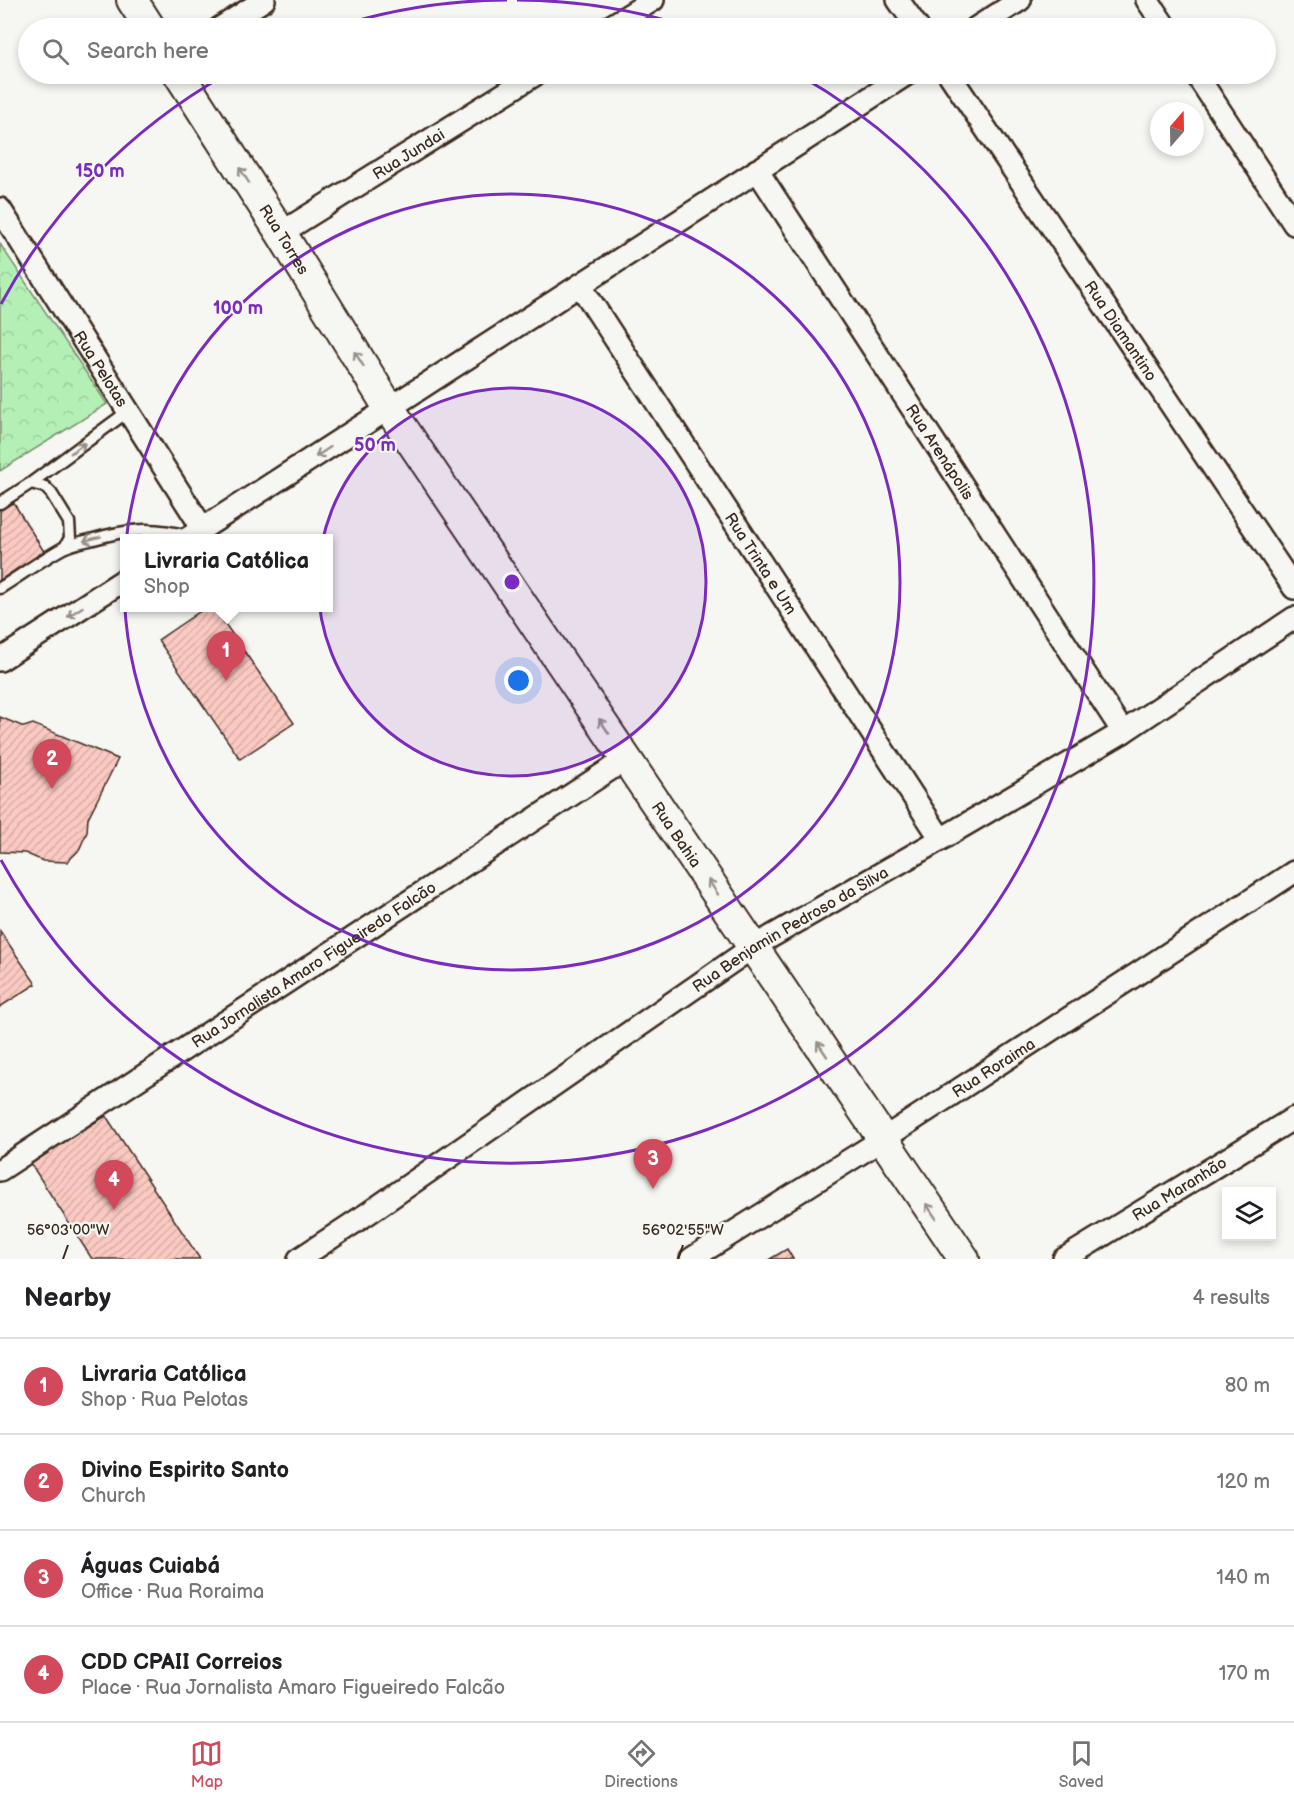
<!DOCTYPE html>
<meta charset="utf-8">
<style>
body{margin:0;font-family:"Balsamiq Sans",sans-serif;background:#f6f6f6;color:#202124}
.controls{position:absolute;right:18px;bottom:18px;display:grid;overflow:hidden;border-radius:0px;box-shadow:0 3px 9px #0003}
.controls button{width:54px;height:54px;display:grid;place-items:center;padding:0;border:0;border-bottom:2px solid #e0e0e0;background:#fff;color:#202124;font:30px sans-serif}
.compass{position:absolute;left:1150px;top:102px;width:54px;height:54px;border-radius:50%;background:#fff;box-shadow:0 3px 9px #0003;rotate:20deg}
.you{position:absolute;left:519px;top:681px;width:21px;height:21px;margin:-15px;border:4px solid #fff;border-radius:50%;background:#1a73e8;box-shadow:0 0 0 9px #1a73e833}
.badge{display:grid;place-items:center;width:39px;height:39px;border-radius:50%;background:#d1495b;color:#fff;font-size:20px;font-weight:700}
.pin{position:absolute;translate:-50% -50px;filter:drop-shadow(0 2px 3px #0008)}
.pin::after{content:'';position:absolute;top:32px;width:21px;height:18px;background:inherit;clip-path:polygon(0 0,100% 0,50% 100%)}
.popup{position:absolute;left:120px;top:534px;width:213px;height:78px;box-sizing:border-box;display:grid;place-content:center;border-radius:0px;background:#fff;filter:drop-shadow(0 2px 4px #0005);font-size:20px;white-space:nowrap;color:#757577}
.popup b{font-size:22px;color:#202124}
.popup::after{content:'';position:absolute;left:50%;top:100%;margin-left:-12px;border:12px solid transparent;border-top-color:#fff}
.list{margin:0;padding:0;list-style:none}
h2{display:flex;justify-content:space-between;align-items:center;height:78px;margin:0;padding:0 24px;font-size:26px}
h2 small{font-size:20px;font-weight:400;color:#757577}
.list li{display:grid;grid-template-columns:39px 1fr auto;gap:18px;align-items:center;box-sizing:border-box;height:96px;padding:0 24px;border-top:2px solid #e0e0e0}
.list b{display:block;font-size:22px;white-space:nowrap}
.list p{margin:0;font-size:20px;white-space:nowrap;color:#757577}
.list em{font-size:20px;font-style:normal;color:#757577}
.icon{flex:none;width:33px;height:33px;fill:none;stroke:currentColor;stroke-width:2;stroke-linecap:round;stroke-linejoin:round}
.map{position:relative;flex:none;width:1294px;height:1259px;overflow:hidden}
.search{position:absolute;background:#fff;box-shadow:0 3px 9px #0003;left:18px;right:18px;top:18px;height:66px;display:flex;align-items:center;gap:15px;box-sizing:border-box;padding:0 21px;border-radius:33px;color:#757577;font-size:22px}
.sheet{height:462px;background:#fff}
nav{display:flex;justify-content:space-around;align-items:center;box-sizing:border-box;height:84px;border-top:2px solid #e0e0e0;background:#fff;font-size:16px;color:#757577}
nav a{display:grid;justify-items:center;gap:3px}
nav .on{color:#d1495b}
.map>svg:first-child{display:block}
</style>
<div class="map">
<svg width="1294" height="1259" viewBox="0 0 1294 1259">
<defs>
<pattern id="park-crowns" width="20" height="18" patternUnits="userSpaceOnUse" patternTransform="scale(1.5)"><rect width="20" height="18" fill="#b4f0b5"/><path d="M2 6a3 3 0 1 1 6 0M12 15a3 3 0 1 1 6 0" fill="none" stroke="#9cce9b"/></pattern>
<pattern id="building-hatch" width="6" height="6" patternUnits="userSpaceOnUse" patternTransform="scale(1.5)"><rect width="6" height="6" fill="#fac9c2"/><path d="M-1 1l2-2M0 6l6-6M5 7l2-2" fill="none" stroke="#d7ada6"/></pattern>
</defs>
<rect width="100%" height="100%" fill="#f6f6f2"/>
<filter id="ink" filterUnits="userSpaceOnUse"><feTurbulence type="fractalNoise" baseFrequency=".0167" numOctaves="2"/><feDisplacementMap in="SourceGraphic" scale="12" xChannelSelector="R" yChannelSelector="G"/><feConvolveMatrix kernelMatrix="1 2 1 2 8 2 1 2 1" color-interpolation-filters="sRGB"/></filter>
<g filter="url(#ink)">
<path fill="url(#park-crowns)" stroke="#788d6a" stroke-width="1.5" d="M0,244L107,404L0,471Z"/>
<path fill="url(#building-hatch)" stroke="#3b2a1e" stroke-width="1.5" d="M13,502L45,553L0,582V510Z
M205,608H214L294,723L240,759L158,640Z
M0,717L24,727L33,724L118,759L88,818L87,832L79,850L67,862L43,861L25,853L0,852Z
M0,931L36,984L0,1007Z
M106,1116L200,1259H92L29,1161Z
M787,1249L793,1259H770Z"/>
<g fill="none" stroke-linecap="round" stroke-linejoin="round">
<defs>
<path id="lane" d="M31,483L45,487L51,493L69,522L70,538L65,547
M0,503L31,483L127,412
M0,588C21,575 41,560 63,548C71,544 81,542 90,540C128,529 152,526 191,537"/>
<g id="street">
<path d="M898,0L918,28"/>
<path d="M1147,0L1166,28"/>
<path d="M220,28L264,0"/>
<path d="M608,28L653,0"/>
<path d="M976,28L1020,0"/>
<path id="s1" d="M949,74L1294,588"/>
<path d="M1196,74L1294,224"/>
<path id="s2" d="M757,170L1123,732"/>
<path id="s3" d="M0,209L203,529"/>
<path id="s4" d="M281,233L536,74"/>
<path id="s5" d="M580,285L941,839"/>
<path d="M188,538L907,74"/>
<path d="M0,660L124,580"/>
<path id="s6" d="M0,1170L626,759"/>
<path id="s7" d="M299,1259L370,1212L753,947L941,839L1123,732L1294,618"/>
<path id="s8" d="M691,1259L883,1139L1294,872"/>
<path id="s9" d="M1064,1259L1294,1118"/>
</g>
<g id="secondary">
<path d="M132,0L150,28"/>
<path id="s10" d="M179,74L281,233L389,408L964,1259"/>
</g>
</defs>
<use href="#lane" stroke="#3b2a1e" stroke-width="15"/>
<use href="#street" stroke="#3b2a1e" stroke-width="26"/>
<use href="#secondary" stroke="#3b2a1e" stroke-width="34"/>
<use href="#lane" stroke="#f6f6f2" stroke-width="10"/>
<use href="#street" stroke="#f6f6f2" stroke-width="21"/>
<use href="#secondary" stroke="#f6f6f2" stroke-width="30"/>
</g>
<defs><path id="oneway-shaft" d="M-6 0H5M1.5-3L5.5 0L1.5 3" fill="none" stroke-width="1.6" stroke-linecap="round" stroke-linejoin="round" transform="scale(1.5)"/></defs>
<g stroke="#989088">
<use href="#oneway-shaft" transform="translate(244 175) rotate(-123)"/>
<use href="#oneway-shaft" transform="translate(359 359) rotate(-122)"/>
<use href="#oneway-shaft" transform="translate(78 448) rotate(-36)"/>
<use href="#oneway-shaft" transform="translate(323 452) rotate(147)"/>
<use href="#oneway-shaft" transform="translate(92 539) rotate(165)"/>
<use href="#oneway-shaft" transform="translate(75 612) rotate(147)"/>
<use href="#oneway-shaft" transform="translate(604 726) rotate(-124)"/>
<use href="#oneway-shaft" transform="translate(713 887) rotate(-124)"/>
<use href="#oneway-shaft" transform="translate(822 1049) rotate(-124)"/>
<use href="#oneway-shaft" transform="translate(931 1211) rotate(-124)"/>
</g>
</g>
<path fill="none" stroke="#3b2a1e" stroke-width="2" d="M63,1259L68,1245M678,1259L683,1245"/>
<circle cx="512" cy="582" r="194" fill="#7b2cbf" fill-opacity=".12"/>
<g fill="none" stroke="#7b2cbf" stroke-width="3">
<circle cx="512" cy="582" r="194"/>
<circle cx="512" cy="582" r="388"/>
<path d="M1 304A582 582 0 0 1 225 75M332 28A582 582 0 0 1 507 0M517 0A582 582 0 0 1 692 28M799 75A582 582 0 1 1 1 860"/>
</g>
<g text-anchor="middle" stroke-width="4.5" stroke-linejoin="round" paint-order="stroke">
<g font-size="16" fill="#3b2a1e" stroke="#f6f6f2">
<text dy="6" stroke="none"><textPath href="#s4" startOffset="150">Rua Jundai</textPath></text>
<text dy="6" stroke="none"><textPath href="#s10" startOffset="196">Rua Torres</textPath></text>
<text dy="6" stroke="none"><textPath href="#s1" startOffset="309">Rua Diamantino</textPath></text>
<text dy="6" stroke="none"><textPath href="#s3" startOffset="189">Rua Pelotas</textPath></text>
<text dy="6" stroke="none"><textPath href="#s2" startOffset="336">Rua Arenápolis</textPath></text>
<text dy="6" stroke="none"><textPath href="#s5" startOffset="332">Rua Trinta e Um</textPath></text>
<text dy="6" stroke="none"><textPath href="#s10" startOffset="909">Rua Bahia</textPath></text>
<text dy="6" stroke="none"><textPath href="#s7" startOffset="592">Rua Benjamin Pedroso da Silva</textPath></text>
<text dy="6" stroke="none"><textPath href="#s6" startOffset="375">Rua Jornalista Amaro Figueiredo Falcão</textPath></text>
<text dy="6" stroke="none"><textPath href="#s8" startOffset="358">Rua Roraima</textPath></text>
<text dy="6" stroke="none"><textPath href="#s9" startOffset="135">Rua Maranhão</textPath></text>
</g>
</g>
<g font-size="15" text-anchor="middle" fill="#3b2a1e" stroke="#f6f6f2" stroke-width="4.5" stroke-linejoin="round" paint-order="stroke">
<text x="68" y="1235">56°03'00"W</text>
<text x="683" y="1235">56°02'55"W</text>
</g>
<circle cx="512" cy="582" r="9" fill="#7b2cbf" stroke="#f6f6f2" stroke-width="3"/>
<g font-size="18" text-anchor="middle" font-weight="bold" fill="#7b2cbf" stroke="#f6f6f2" stroke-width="4.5" stroke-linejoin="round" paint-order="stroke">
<text x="100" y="177">150 m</text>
<text x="238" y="314">100 m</text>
<text x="375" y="451">50 m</text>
</g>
</svg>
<div class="controls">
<button><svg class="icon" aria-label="layers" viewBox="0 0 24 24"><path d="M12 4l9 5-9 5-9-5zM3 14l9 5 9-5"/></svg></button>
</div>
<svg class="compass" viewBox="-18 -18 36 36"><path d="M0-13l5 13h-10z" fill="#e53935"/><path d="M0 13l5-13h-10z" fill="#757577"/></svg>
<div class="you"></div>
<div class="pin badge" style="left:226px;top:681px">1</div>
<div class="popup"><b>Livraria Católica</b>Shop</div>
<div class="pin badge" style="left:52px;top:789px">2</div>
<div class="pin badge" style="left:653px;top:1189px">3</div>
<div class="pin badge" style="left:114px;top:1210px">4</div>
<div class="search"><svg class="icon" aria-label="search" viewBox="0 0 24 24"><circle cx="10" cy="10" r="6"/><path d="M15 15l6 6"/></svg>Search here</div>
</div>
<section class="sheet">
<h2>Nearby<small>4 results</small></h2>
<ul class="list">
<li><span class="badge">1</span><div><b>Livraria Católica</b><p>Shop · Rua Pelotas</p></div><em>80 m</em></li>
<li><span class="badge">2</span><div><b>Divino Espirito Santo</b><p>Church</p></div><em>120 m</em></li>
<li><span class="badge">3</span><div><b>Águas Cuiabá</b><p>Office · Rua Roraima</p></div><em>140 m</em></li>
<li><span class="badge">4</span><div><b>CDD CPAII Correios</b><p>Place · Rua Jornalista Amaro Figueiredo Falcão</p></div><em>170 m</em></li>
</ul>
</section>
<nav>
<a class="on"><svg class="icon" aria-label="map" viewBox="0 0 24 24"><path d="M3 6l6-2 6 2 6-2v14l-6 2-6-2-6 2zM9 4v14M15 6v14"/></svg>Map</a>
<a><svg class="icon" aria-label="directions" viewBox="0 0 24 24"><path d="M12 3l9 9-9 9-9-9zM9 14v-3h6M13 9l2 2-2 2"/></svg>Directions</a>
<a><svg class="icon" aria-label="saved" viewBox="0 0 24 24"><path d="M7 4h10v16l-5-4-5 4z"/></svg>Saved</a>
</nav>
